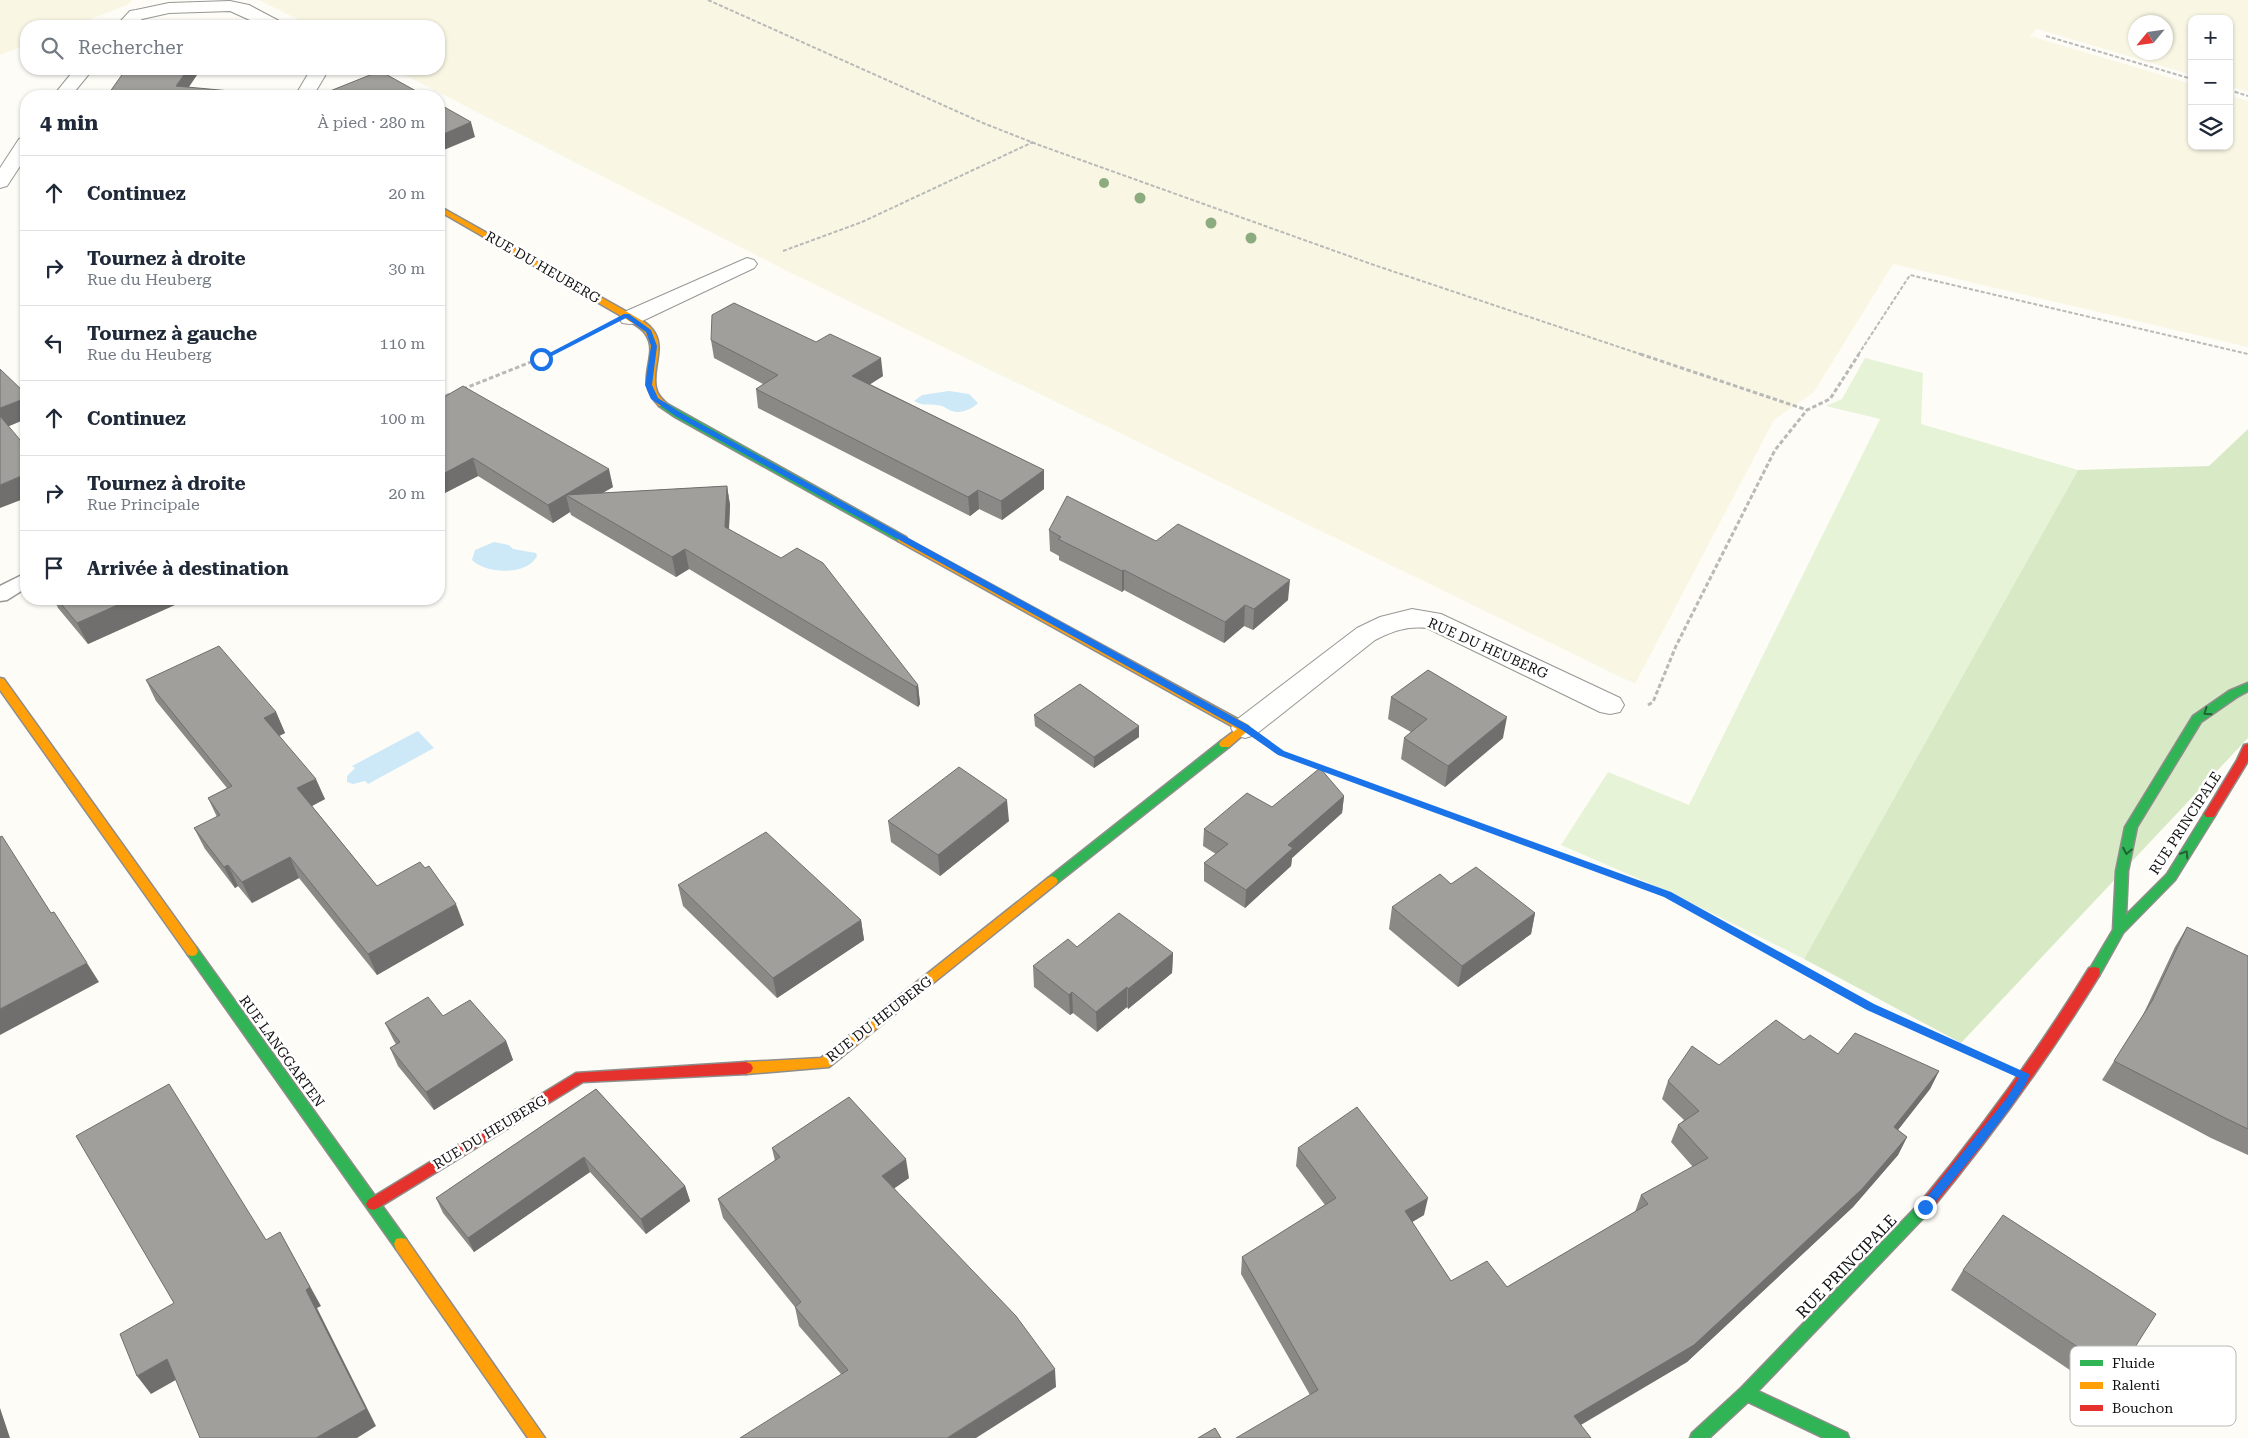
<!DOCTYPE html>
<html lang="fr">
<meta charset="utf-8">
<style>
body{margin:0;font-family:"Roboto Serif",serif;background:#f2f2f3;color:#1f2937}
.controls{position:absolute;right:15px;top:15px;display:grid;overflow:hidden;border-radius:10px;box-shadow:0 1px 4px #0004}
.controls button{width:45px;height:45px;display:grid;place-items:center;padding:0;border:0;border-bottom:1px solid #e0e1e3;background:#fff;color:#1f2937;font:25px sans-serif}
.compass{position:absolute;left:2128px;top:15px;width:45px;height:45px;border-radius:50%;background:#fff;box-shadow:0 1px 4px #0004;rotate:241deg}
.stop{position:absolute;width:15px;height:15px;margin:-11px;border:4px solid #1a73e8;border-radius:50%;background:#fff}
.stop.end{background:#1a73e8;border-color:#fff;box-shadow:0 1px 5px #0008}
.list{margin:0;padding:0;list-style:none}
h2{display:flex;justify-content:space-between;align-items:center;height:65px;margin:0;padding:0 20px;font-size:21px}
h2 small{font-size:16px;font-weight:400;color:#747a83}
.list li{display:grid;grid-template-columns:32px 1fr auto;gap:15px;align-items:center;box-sizing:border-box;height:75px;padding:0 20px;border-top:1px solid #e0e1e3}
.list b{display:block;font-size:19px;white-space:nowrap}
.list p{margin:0;font-size:16px;white-space:nowrap;color:#747a83}
.list em{font-size:16px;font-style:normal;color:#747a83}
.icon{flex:none;width:28px;height:28px;fill:none;stroke:currentColor;stroke-width:2;stroke-linecap:round;stroke-linejoin:round}
.map{position:relative;flex:none;width:2248px;height:1438px;overflow:hidden}
.search{position:absolute;background:#fff;box-shadow:0 1px 4px #0004;left:20px;top:20px;width:425px;height:55px;display:flex;align-items:center;gap:12px;box-sizing:border-box;padding:0 18px;border-radius:20px;color:#747a83;font-size:19px}
.panel{position:absolute;background:#fff;box-shadow:0 1px 4px #0004;left:20px;top:90px;width:425px;height:515px;border-radius:20px}
.map>svg:first-child{display:block}
</style>
<div class="map">
<svg width="2248" height="1438" viewBox="0 0 2248 1438">
<rect width="100%" height="100%" fill="#fdfcf7"/>
<path fill="#f9f7e4" fill-rule="evenodd" d="M0,0H132L127,5L73,26H26V45L0,55Z
M259,0H2248V92L2229,86V19H2192V75L2037,29L2030,36L2192,84V146H2229V95L2248,101V347L1893,264L1814,392L1774,420L1635,684L789,272L393,69H439V26H311ZM2136,22H2166V52H2136Z"/>
<path fill="#e7f3d7" d="M1865,358L1923,373L1921,424L2078,470L1804,959L1669,892L1561,845L1608,772L1689,805L1880,419L1826,406L1842,399Z"/>
<path fill="#d8eac5" d="M2248,429V738L1961,1043L1804,959L2078,470L2209,466Z"/>
<path fill="#cde8f7" d="M949,391L969,394L978,403C972,409 961,414 952,411C948,410 945,407 942,406C931,403 924,407 914,401L922,395Z
M494,542L509,545L513,549L536,553L537,556C527,576 486,574 472,560L475,550Z
M418,731L434,748L368,784L365,781L353,784L347,782V776L355,768L352,766Z"/>
<g fill="none" stroke-linecap="round" stroke-linejoin="round">
<defs>
<path id="lane" d="M26,573V588L7,600L0,601V586Z"/>
<path id="street" d="M230,1L249,5L281,22L284,26H263L230,11L169,13L142,19L134,26H116L130,11L136,10L169,3Z
M75,69H93L71,96H53Z
M311,69H329L313,96H295Z
M26,137V157L7,186L0,188V168L19,139Z
M747,258L754,260L757,264L754,268L638,323L630,324L622,323L619,318L622,313Z
M1412,609L1441,614L1620,698L1624,705L1620,712L1610,714L1600,712L1427,628C1407,626 1393,631 1375,640L1255,735L1245,738L1235,735L1231,728L1235,721L1357,628L1380,617Z"/>
<path id="fast" d="M662,401L906,537L907,539L906,541H898L675,417L659,406V402Z
M2248,683V691L2237,697L2201,722L2137,827L2128,871L2126,915L2167,874L2206,811H2214L2216,814L2175,880L2123,933L2099,976L2094,977L2089,976L2088,972L2113,930L2116,871L2125,827L2193,716L2229,691Z
M1225,740L1229,741L1231,744L1229,747L1056,884H1048L1046,881L1048,878L1221,741Z
M192,946L196,947L406,1239L408,1244L406,1249L401,1250L396,1249L188,955L186,951L188,947Z
M1924,1202L1929,1204L1931,1208L1929,1212L1758,1391L1847,1433L1849,1438H1824L1748,1402L1709,1438H1690L1692,1433L1741,1388L1919,1204Z"/>
<path id="slow" d="M439,206L629,313C637,318 647,322 652,329C667,347 651,368 656,388C657,395 662,399 667,404L665,406H659C631,378 662,356 645,333C640,326 630,322 623,317L439,211Z
M902,536L1249,725L1251,728L1229,747H1221L1219,744L1221,741L1237,729L898,541L897,539Z
M0,678L4,679L196,947L198,951L196,955L192,956L188,955L0,690Z
M1052,876L1056,878L1058,881L1056,884L829,1067L746,1074L741,1072L739,1068L741,1064L746,1062L821,1058L1048,878Z
M401,1238L406,1239L545,1438H528L396,1249L394,1244L396,1239Z"/>
<path id="jam" d="M2248,744V761L2214,817H2206L2204,814L2206,811L2237,760L2244,745Z
M2094,967L2099,968L2100,972L2099,976C2048,1059 1991,1137 1929,1212L1924,1214L1919,1212L1917,1208L1919,1204C1981,1129 2038,1051 2089,968Z
M746,1062L751,1064L753,1068L751,1072L746,1074L583,1082L378,1208L373,1210L368,1208L366,1204L368,1200L576,1073Z"/>
</defs>
<use href="#lane" stroke="#979795" stroke-width="3"/>
<use href="#street" stroke="#979795" stroke-width="2"/>
<use href="#fast" stroke="#8e8d8b" stroke-width="3"/>
<use href="#slow" stroke="#8e8d8b" stroke-width="3"/>
<use href="#jam" stroke="#8e8d8b" stroke-width="3"/>
<path stroke="#b9b9b8" stroke-width="2" stroke-dasharray="4 2" stroke-linecap="butt" d="M708,0L983,123L1039,145L1374,265L1643,355
M2046,36L2192,79
M2229,90L2248,96
M783,251L862,222L1033,142
M548,355L587,335
M1858,355L1910,275L2248,354"/>
<path stroke="#b9b9b8" stroke-width="3" stroke-dasharray="4.5 2.5" stroke-linecap="butt" d="M1640,354L1807,410
M463,389L551,354
M439,398L450,394
M1648,705L1653,702L1676,646L1775,450L1807,410L1830,399L1859,354
M1280,753L1470,823"/>
<path stroke="#b9b9b8" stroke-width="4" stroke-dasharray="6 3" stroke-linecap="butt" d="M1467,821L1668,895L1870,1007L1986,1059"/>
<use href="#lane" fill="#fffffe" fill-rule="evenodd"/>
<use href="#street" fill="#fffffe" fill-rule="evenodd"/>
<use href="#fast" fill="#30b455" fill-rule="evenodd"/>
<use href="#slow" fill="#ff9f0a" fill-rule="evenodd"/>
<use href="#jam" fill="#e5322d" fill-rule="evenodd"/>
</g>
<g fill="#8cac80">
<circle cx="1104" cy="183" r="5"/>
<circle cx="1140" cy="198" r="5.5"/>
<circle cx="1211" cy="223" r="5.5"/>
<circle cx="1251" cy="238" r="5.5"/>
</g>
<path fill="#8a8986" d="M330,91L425,96H332Z
M711,340L883,376L870,384L1044,470V489L1002,520L979,509L970,516L758,408L756,389L763,384L714,358Z
M439,400L613,487L602,493L727,486L730,505L729,530L918,685L920,704L918,707L689,569L676,577L571,515L570,512L553,523L478,476L439,496Z
M1049,530L1156,541L1288,600L1253,630L1244,626L1224,643L1124,590L1122,592L1059,560V556L1050,551Z
M54,599H188L88,644L58,608Z
M146,680L276,712L285,733L279,736L325,799L312,806L377,886L464,925L377,975L299,878L252,903L238,886L235,888L205,849L194,828L217,817L208,798L227,788L156,701Z
M1391,697L1503,738L1445,787L1401,759L1404,738L1411,732L1388,719Z
M1034,715L1139,737L1094,768L1035,726Z
M1344,796L1342,813L1292,858L1291,866L1245,908L1204,881V863L1216,854L1203,846L1204,829L1272,807Z
M888,821H1009L940,876L891,842Z
M1451,884L1535,913L1531,934L1458,987L1389,929L1392,907Z
M678,885L861,920L864,940L777,998L683,906Z
M2187,927L2248,956V1155L2211,1138L2102,1080L2142,1017L2175,947Z
M1077,947L1173,953L1172,973L1128,1009L1127,1007L1097,1032L1073,1013L1070,1015L1034,987L1033,966Z
M443,1016L506,1041L513,1060L434,1110L398,1066L390,1048L396,1044L394,1041L385,1023Z
M1804,1040L1838,1054L1939,1071L1930,1089L1898,1130L1907,1137L1898,1155L1853,1207L1687,1362L1581,1425L1310,1395L1241,1274L1242,1257L1325,1205L1296,1166L1298,1148L1424,1215L1412,1222L1451,1281L1507,1287L1635,1212L1641,1195L1693,1167L1671,1142L1678,1125L1684,1120L1662,1099L1668,1081Z
M596,1089L685,1186L690,1201L646,1234L590,1172L474,1252L443,1213L436,1198Z
M772,1148L909,1178L894,1188L1056,1387L841,1374L799,1326L795,1307L723,1218L718,1199L775,1161Z
M1963,1270L2118,1374L2104,1393L1951,1290Z"/>
<path fill="#716f6d" d="M188,69H201L183,96L176,86Z
M471,122L475,137L439,152V136Z
M881,358L883,376L855,394L852,376Z
M26,398V419L0,430V408Z
M473,458L478,476L439,496V476Z
M609,469L613,487L582,505L566,495L570,512L553,523L548,505Z
M1044,470V489L1002,520L1001,501Z
M26,474V498L0,508V485Z
M727,486L730,505L728,547L725,527Z
M978,490L979,509L970,516L968,497Z
M685,549L689,569L676,577L672,557Z
M1124,570V590L1122,592V571Z
M1290,580L1288,600L1253,630L1254,609Z
M131,599H188L88,644L77,623Z
M1245,605L1244,626L1224,643L1225,622Z
M918,685L920,704L918,707L916,687Z
M276,712L285,733L273,739L264,718Z
M1507,717L1503,738L1445,787L1448,766Z
M1139,726V737L1094,768V757Z
M316,779L325,799L306,809L297,788Z
M1344,796L1342,813L1292,858L1291,866L1245,908L1246,890L1288,845Z
M1007,800L1009,821L940,876L938,855Z
M290,857L299,878L252,903L242,882Z
M228,865L238,886L235,888L224,867Z
M456,904L464,925L377,975L368,954Z
M1535,913L1531,934L1458,987L1462,966Z
M861,920L864,940L777,998L773,978Z
M1173,953L1172,973L1128,1009V989Z
M87,963L99,982L0,1035V1009Z
M1127,987V1007L1097,1032L1096,1012Z
M1072,992L1073,1013L1070,1015L1069,995Z
M506,1041L513,1060L434,1110L426,1092Z
M1939,1071L1930,1089L1886,1145L1894,1127Z
M1907,1137L1898,1155L1853,1207L1687,1362L1568,1432L1574,1416Z
M584,1157L590,1172L474,1252L468,1238Z
M906,1159L909,1178L885,1195L882,1176Z
M685,1186L690,1201L646,1234L641,1219Z
M1428,1198L1424,1215L1402,1228L1405,1211Z
M280,1232L321,1306L317,1308L376,1426L357,1438H316L306,1290Z
M167,1359L181,1377L151,1394L137,1376Z
M1055,1369L1056,1387L976,1438H947Z
M0,1408L10,1438H0Z"/>
<path fill="#a19f9c" stroke="#716f6d" d="M126,69H188L176,86L252,93L248,96H107Z
M380,71L425,96H340L330,91Z
M439,104L471,122L439,136Z
M734,303L816,342L830,334L881,358L852,376L1044,470L1001,501L978,490L968,497L756,389L778,375L711,340L712,315Z
M0,369L26,394V398L0,408Z
M463,386L609,469L548,505L473,458L439,476V400Z
M0,416L26,447V474L0,485Z
M727,486L725,527L781,558L797,548L823,563L918,685L916,687L685,549L672,557L566,495Z
M1067,496L1156,541L1178,524L1290,580L1254,609L1245,605L1225,622L1124,570L1122,571L1058,539L1061,537L1049,530Z
M57,599H131L77,623Z
M219,646L276,712L264,718L316,779L297,788L377,886L420,862L425,868L429,866L456,904L368,954L290,857L242,882L228,865L224,867L194,828L220,815L208,798L232,786L146,680Z
M1428,670L1507,717L1448,766L1404,738L1427,719L1391,697Z
M1080,684L1139,726L1094,757L1034,715Z
M959,767L1007,800L938,855L888,821Z
M1320,768L1344,796L1288,845L1293,848L1246,890L1204,863L1228,844L1204,829L1247,793L1272,807Z
M766,832L861,920L773,978L678,885Z
M2,836L51,913L54,912L87,963L0,1009V837Z
M1476,867L1535,913L1462,966L1392,907L1440,874L1451,884Z
M1119,913L1173,953L1128,989L1127,987L1096,1012L1072,992L1069,995L1033,966L1068,939L1077,947Z
M2187,927L2248,956V1129L2225,1118L2114,1061L2152,1001Z
M428,997L443,1016L470,1000L506,1041L426,1092L390,1048L400,1042L385,1023Z
M1776,1020L1804,1040L1810,1035L1838,1054L1855,1033L1939,1071L1894,1127L1907,1137L1862,1189L1694,1345L1574,1416L1591,1438H1236L1318,1390L1242,1257L1336,1198L1298,1148L1357,1107L1428,1198L1405,1211L1451,1281L1487,1261L1507,1287L1648,1204L1641,1195L1708,1158L1678,1125L1699,1111L1668,1081L1692,1046L1719,1065Z
M169,1084L266,1240L280,1232L310,1287L306,1290L366,1409L316,1438H200L167,1359L137,1376L120,1334L174,1303L76,1136Z
M596,1089L685,1186L641,1219L584,1157L468,1238L436,1198Z
M849,1097L906,1159L882,1176L1016,1316L1055,1369L947,1438H740L848,1370L795,1307L801,1302L718,1199L780,1157L772,1148Z
M2003,1215L2156,1314L2118,1374L1963,1270Z
M1215,1428L1221,1438H1198Z"/>
<defs><path id="oneway-chevron" d="M-2-3.5L2.5 0L-2 3.5" fill="none" stroke-width="1.6" stroke-linecap="round" stroke-linejoin="round" transform="scale(1.25)"/></defs>
<g stroke="#206233">
<use href="#oneway-chevron" transform="translate(2207 712) rotate(145)"/>
<use href="#oneway-chevron" transform="translate(2127 851) rotate(101)"/>
<use href="#oneway-chevron" transform="translate(2185 854) rotate(-58)"/>
</g>
<path fill="#1a73e8" d="M624,314H629L651,330L657,346L652,385L658,398L681,413L1248,725L1284,751L1671,892L1874,1004L2029,1074C2033,1086 1942,1193 1929,1210H1921V1204L2006,1099L2019,1078L1867,1010L1664,897L1278,755L1242,730L676,416L651,399L645,385L651,346L646,332L626,318L544,360L538,359Z"/>
<g text-anchor="middle" stroke-width="5" stroke-linejoin="round" paint-order="stroke">
<g font-size="14" fill="#111" stroke="#fff">
<text transform="translate(543 267) rotate(30)" y="5">RUE DU HEUBERG</text>
<text transform="translate(1488 648) rotate(24)" y="5">RUE DU HEUBERG</text>
<text transform="translate(2185 823) rotate(-57)" y="5">RUE PRINCIPALE</text>
<text transform="translate(879 1019) rotate(-38)" y="5">RUE DU HEUBERG</text>
<text transform="translate(282 1051) rotate(54)" y="5">RUE LANGGARTEN</text>
<text transform="translate(490 1132) rotate(-31)" y="5">RUE DU HEUBERG</text>
</g>
<g font-size="16" fill="#111" stroke="#fff">
<text transform="translate(1846 1266) rotate(-46)" y="6">RUE PRINCIPALE</text>
</g>
</g>
<rect x="2070" y="1346" width="166" height="80" rx="8" fill="#fff" stroke="#b8b8b8" stroke-width="1"/>
<rect x="2080" y="1360" width="23" height="6" fill="#30b455"/>
<rect x="2080" y="1382" width="23" height="7" fill="#ff9f0a"/>
<rect x="2080" y="1405" width="23" height="6" fill="#e5322d"/>
<g font-size="14" fill="#111">
<text x="2112" y="1368">Fluide</text>
<text x="2112" y="1390">Ralenti</text>
<text x="2112" y="1413">Bouchon</text>
</g>
</svg>
<div class="controls">
<button>+</button>
<button>−</button>
<button><svg class="icon" aria-label="layers" viewBox="0 0 24 24"><path d="M12 4l9 5-9 5-9-5zM3 14l9 5 9-5"/></svg></button>
</div>
<svg class="compass" viewBox="-18 -18 36 36"><path d="M0-13l5 13h-10z" fill="#e53935"/><path d="M0 13l5-13h-10z" fill="#747a83"/></svg>
<div class="stop" style="left:541px;top:359px"></div>
<div class="stop end" style="left:1925px;top:1207px"></div>
<div class="search"><svg class="icon" aria-label="search" viewBox="0 0 24 24"><circle cx="10" cy="10" r="6"/><path d="M15 15l6 6"/></svg>Rechercher</div>
<section class="panel">
<h2>4 min<small>À pied · 280 m</small></h2>
<ul class="list">
<li><svg class="icon" aria-label="ahead" viewBox="0 0 24 24"><path d="M12 20V5M6 11l6-6 6 6"/></svg><div><b>Continuez</b></div><em>20 m</em></li>
<li><svg class="icon" aria-label="right" viewBox="0 0 24 24"><path d="M7 20v-9h11M14 6l5 5-5 5"/></svg><div><b>Tournez à droite</b><p>Rue du Heuberg</p></div><em>30 m</em></li>
<li><svg class="icon" aria-label="left" viewBox="0 0 24 24"><path d="M17 20v-9H6M10 6l-5 5 5 5"/></svg><div><b>Tournez à gauche</b><p>Rue du Heuberg</p></div><em>110 m</em></li>
<li><svg class="icon" aria-label="ahead" viewBox="0 0 24 24"><path d="M12 20V5M6 11l6-6 6 6"/></svg><div><b>Continuez</b></div><em>100 m</em></li>
<li><svg class="icon" aria-label="right" viewBox="0 0 24 24"><path d="M7 20v-9h11M14 6l5 5-5 5"/></svg><div><b>Tournez à droite</b><p>Rue Principale</p></div><em>20 m</em></li>
<li><svg class="icon" aria-label="arrive" viewBox="0 0 24 24"><path d="M6 21V4h12l-3 4 3 4H6"/></svg><div><b>Arrivée à destination</b></div></li>
</ul>
</section>
</div>
